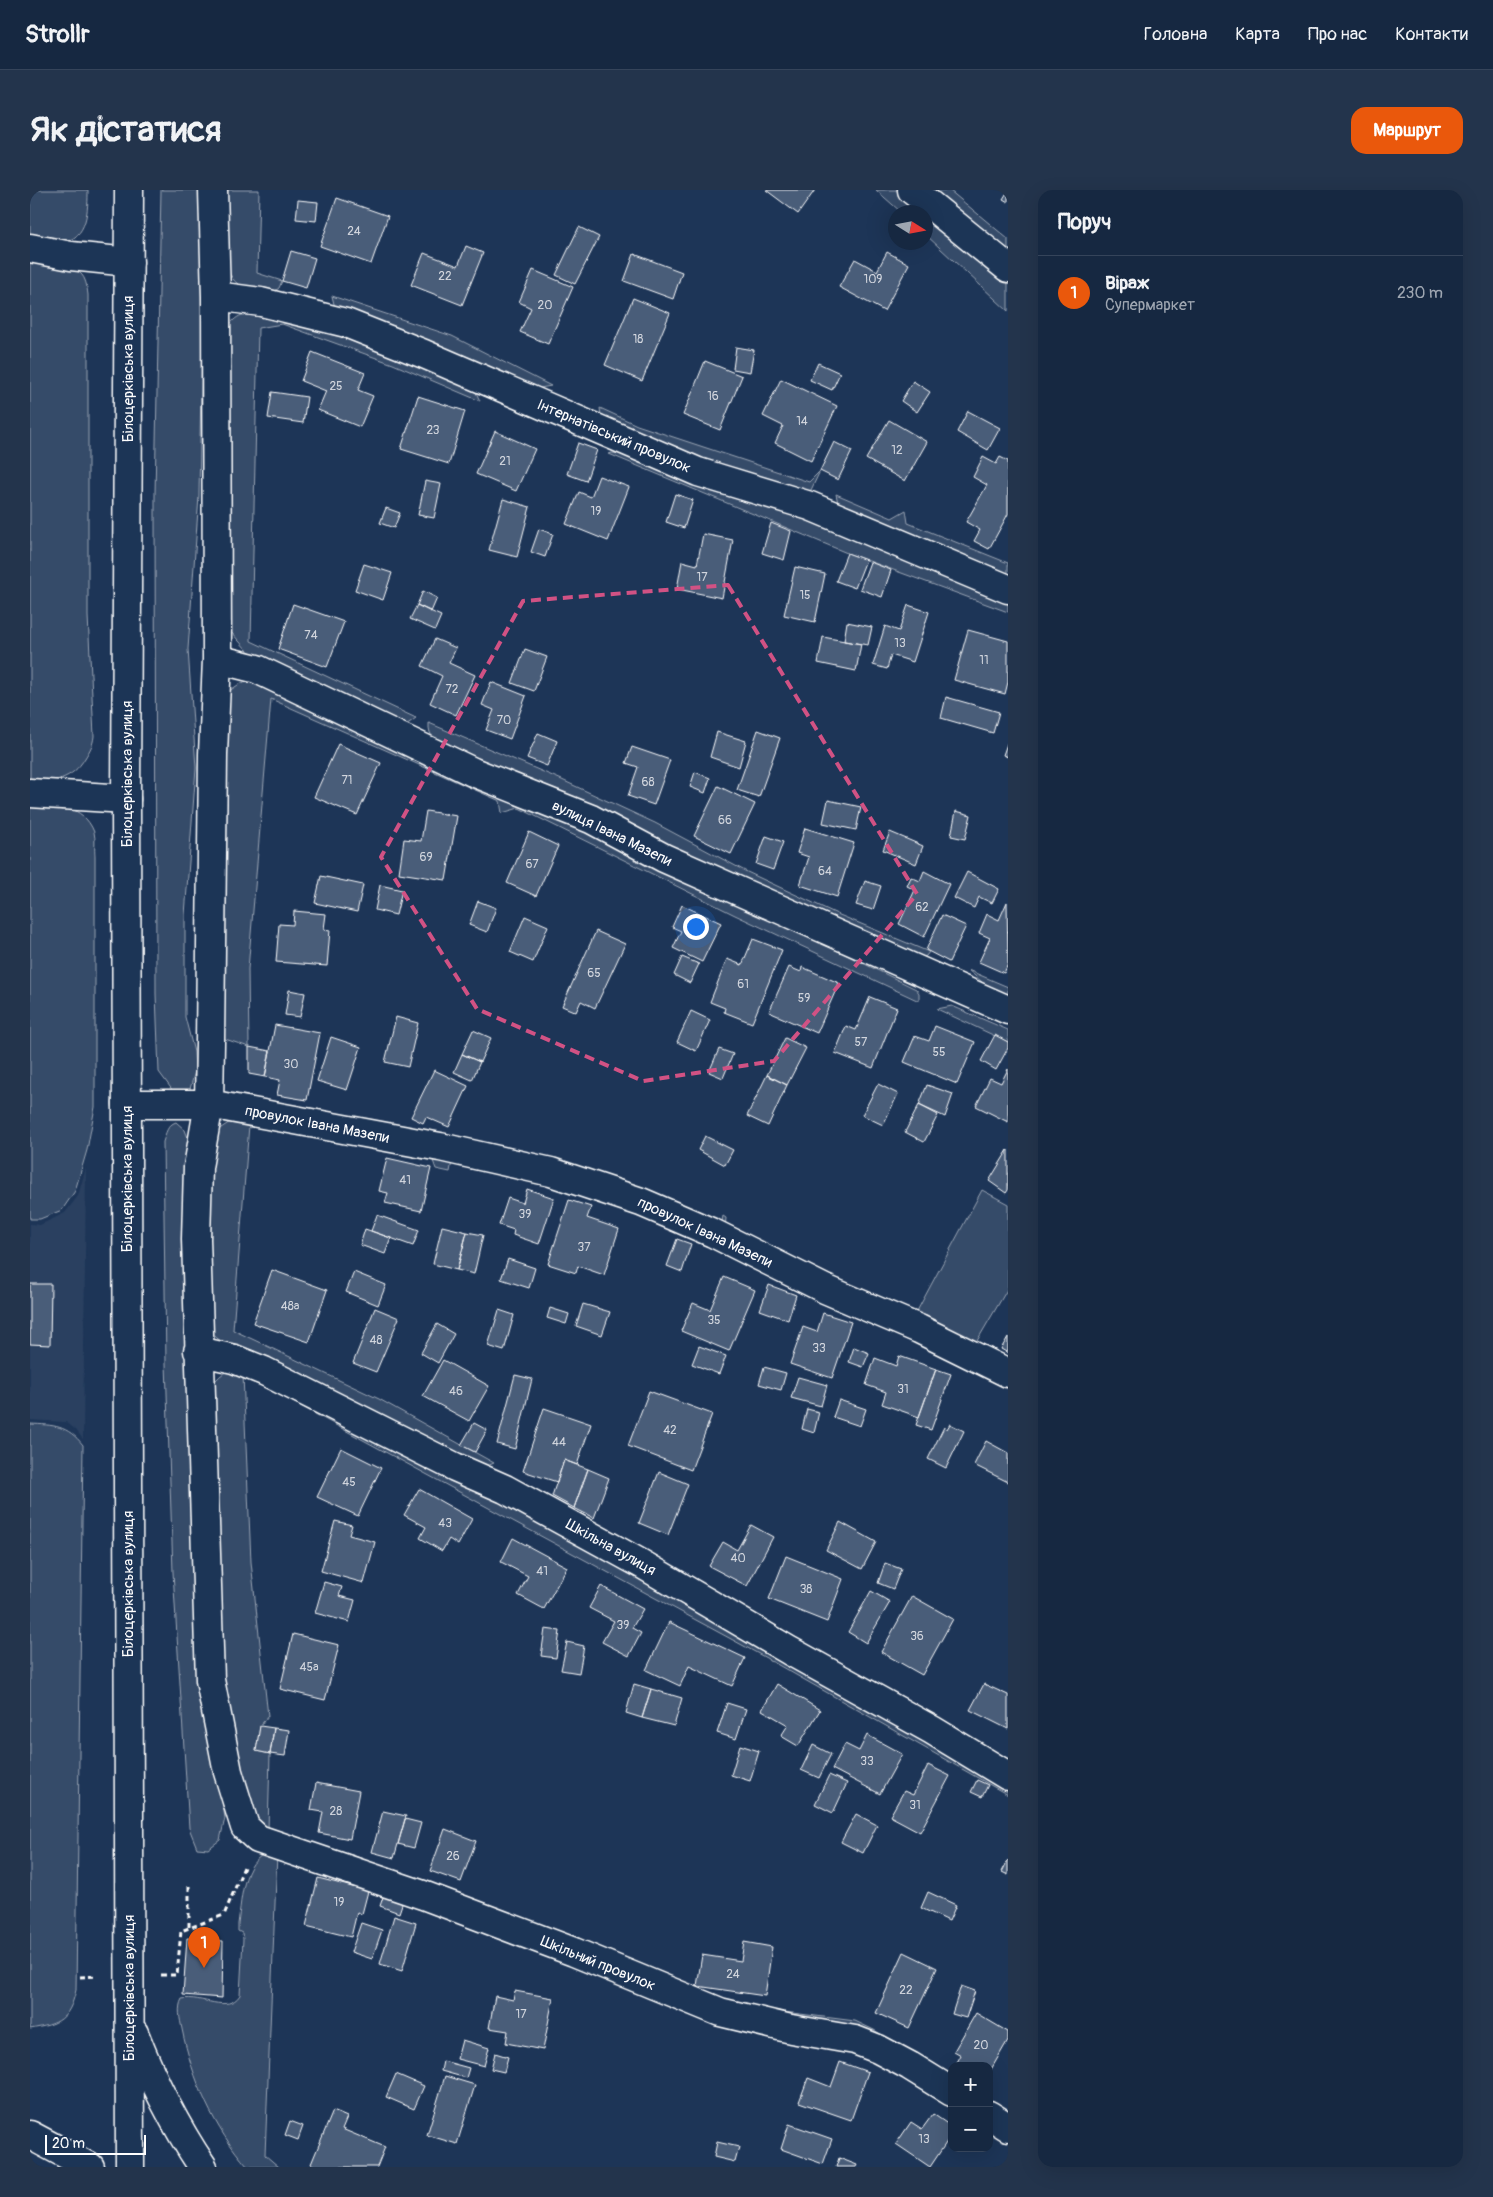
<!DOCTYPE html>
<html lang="uk">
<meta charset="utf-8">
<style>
body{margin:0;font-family:Pangolin,sans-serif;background:#23344c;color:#f1f3f6}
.controls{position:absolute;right:15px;bottom:15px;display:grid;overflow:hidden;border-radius:10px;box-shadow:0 5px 20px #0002}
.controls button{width:45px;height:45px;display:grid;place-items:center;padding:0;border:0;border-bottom:1px solid #35445a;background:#162841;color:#f1f3f6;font:25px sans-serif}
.compass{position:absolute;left:858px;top:15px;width:45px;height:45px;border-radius:50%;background:#162841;box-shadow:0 5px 20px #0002;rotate:101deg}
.scale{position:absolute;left:15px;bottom:12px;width:101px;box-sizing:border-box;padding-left:5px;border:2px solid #fff;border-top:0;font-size:14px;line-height:18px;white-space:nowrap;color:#fff;-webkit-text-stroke:4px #1d3557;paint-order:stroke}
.you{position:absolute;left:665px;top:736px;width:18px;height:18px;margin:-12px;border:4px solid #fff;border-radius:50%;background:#1a73e8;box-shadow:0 0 0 8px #1a73e833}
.badge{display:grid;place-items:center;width:32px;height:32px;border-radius:50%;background:#ea580c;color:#fff;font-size:16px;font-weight:700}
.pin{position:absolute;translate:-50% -41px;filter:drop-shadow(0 1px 2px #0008)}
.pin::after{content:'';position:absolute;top:26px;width:18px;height:15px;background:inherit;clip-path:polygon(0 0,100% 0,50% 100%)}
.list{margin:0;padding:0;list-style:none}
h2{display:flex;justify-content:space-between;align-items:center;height:65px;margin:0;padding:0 20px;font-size:21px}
h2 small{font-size:16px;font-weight:400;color:#9ea6b1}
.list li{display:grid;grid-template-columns:32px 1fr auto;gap:15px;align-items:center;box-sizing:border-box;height:75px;padding:0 20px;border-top:1px solid #35445a}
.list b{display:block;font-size:19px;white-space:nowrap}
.list p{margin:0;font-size:16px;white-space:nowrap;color:#9ea6b1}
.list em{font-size:16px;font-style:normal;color:#9ea6b1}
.map{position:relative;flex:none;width:978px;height:1977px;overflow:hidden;border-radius:15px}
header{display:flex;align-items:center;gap:30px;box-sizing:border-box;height:70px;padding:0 25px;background:#162841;border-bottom:1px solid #35445a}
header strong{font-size:24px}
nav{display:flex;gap:28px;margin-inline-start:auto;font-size:18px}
.intro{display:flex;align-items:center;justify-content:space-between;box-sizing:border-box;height:120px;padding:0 30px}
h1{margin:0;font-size:35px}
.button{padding:12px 22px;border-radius:15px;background:#ea580c;color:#fff;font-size:18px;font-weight:700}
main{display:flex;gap:30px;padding:0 30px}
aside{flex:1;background:#162841;border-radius:15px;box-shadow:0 5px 20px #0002}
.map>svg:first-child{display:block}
</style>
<header>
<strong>Strollr</strong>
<nav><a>Головна</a><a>Карта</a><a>Про нас</a><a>Контакти</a></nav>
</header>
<div class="intro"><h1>Як дістатися</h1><a class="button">Маршрут</a></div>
<main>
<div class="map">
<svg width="978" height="1977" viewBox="0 0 978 1977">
<rect width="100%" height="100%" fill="#1d3557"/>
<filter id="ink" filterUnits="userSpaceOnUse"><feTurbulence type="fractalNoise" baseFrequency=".02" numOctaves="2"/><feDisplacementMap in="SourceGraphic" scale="10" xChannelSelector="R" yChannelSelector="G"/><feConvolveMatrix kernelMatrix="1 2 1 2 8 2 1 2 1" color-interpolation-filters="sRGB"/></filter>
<g filter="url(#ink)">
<path fill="#2a4161" d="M56,978L53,1249L46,1240L36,1232L0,1230V1034L10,1035L35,1023L48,1006Z"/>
<path fill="#364b69" stroke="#9aa5b4" d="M0,0H58C58,19 58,49 32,52C22,53 10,49 0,48Z
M131,0H169L172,138L169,306L158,459L166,578L155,725V827L164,862L165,881L160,899L154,905H146L129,882L126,804L125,304Z
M193,0H229L227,83L252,91L249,98L242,103C231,101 217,100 208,94C188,81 194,22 193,0Z
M846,0H867L891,22H871Z
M901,0H919L978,49V62Z
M896,26L978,93V121L896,45Z
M0,68C16,71 37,73 50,83C56,88 57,97 58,105V426L64,546C63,555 60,560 55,568C42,590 24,592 0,593Z
M302,106L422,146L521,196L510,198L491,195L305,118Z
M232,123L266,128L443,196L450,211L363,174L252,134L228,138L221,451L386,528L376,535L234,470L217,460L192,432L196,139C208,123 213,124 232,123Z
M570,218L607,235L779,292L790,281L781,300L771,305L684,276L571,226Z
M582,263L592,264L622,277L792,336L978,414V422L817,363L579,264Z
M806,304L862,328L876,320L878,333L978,373V392L819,322L808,313Z
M227,491L543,632L886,799L889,803V811L705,725L489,618L472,623L470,611L241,509L218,779L219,857L192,848L185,824L199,501L211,493Z
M399,533L532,590L625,633L715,681L807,724L899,762L896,766L892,768L759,713L527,602L418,556C406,550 398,548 399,533Z
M0,612C25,615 53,614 64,642C66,649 64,659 65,666V917L57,960L45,1001L32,1020L10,1029H0Z
M938,780L978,797V811L959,798Z
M922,816L978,840V852L907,819Z
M203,930L422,971L420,982L406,979L402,968L219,935L203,1140L349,1209L464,1273L455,1277L193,1153L181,1143L178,996L188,940Z
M146,932L155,940L160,953L190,1598L195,1628L190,1650L178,1659L167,1658L159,1638L143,1382L136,1173L133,952C136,943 137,935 146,932Z
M952,1000L978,1014V1098L944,1156L897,1130L892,1131L882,1128L825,1104L698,1044L691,1037L693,1026L696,1028L695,1039L758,1070L886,1123Z
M203,1178L214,1180L245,1191L399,1275L471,1310L611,1387L688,1433L774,1479L978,1598V1605L743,1472L739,1471L738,1469L213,1185L221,1372L238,1526L230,1536L226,1561L240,1564L238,1641L325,1666L671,1804L723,1818L825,1831L844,1840L922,1887V1894L836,1844L748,1830L697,1819L324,1669L243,1646L233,1641L225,1632L215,1611L205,1582L195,1528L188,1464L177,1209C181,1193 188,1185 203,1178Z
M0,1234C24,1235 37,1235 53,1255L46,1800C39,1830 29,1834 0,1839Z
M247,1660L436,1726L559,1774L638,1811L706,1832L806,1852L857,1871L922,1913V1915L853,1872L812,1858L756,1847L641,1817L565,1779L247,1663L235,1965L249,1977H218C184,1939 162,1889 152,1839C150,1829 147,1818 152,1809C171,1805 198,1824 210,1805L213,1749L212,1743L208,1741V1734C212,1707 212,1664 247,1660Z"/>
<path fill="#4a5d79" stroke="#fff" d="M736,0H785L768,24Z
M978,1V12L973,9Z
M307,8L358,26L341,74L290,56Z
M268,10L288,12L286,31L266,29Z
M549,37L569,47L545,94L526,85Z
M436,56L453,63L432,115L381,95L394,63L428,76Z
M261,61L285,68L276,98L252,91Z
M857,62L879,74L854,121L809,97L825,69L847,81Z
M604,64L652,82L643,109L594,91Z
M503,80L543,97L518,154L490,142L501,118L489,112Z
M603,108L640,123L612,191L575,175Z
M706,157L724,160L720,182L703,179Z
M282,162L335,183L328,200L343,206L330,237L288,220L296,201L271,191Z
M675,171L712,186L690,240L653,225Z
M788,173L810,183L802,200L780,190Z
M751,189L807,216L781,271L745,253L753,236L733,226Z
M883,191L900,202L887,222L871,211Z
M242,202L277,207L273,233L238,228Z
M388,206L435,221L419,274L371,259Z
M938,221L970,238L958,260L927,242Z
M859,230L897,252L875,291L836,269Z
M465,241L505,259L486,301L446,284Z
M804,252L822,261L808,290L790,281Z
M548,253L567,260L556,291L537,284Z
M953,267L966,274L970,267L978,271V324L959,359L944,351L950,340L936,332L957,295L943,287Z
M569,286L599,297L578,351L536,334L549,302L561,307Z
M395,291L411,294L404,328L388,325Z
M645,304L663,310L654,338L636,332Z
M473,309L500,317L487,367L459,360Z
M356,318L370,323L364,338L350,333Z
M741,333L761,341L754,370L732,363Z
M509,339L523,344L515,367L501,362Z
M673,344L703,350L692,408L647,399L652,371L667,375Z
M817,363L836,370L825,398L806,391Z
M840,372L861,380L852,407L830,399Z
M334,374L362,383L353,410L325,400Z
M765,377L795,384L785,432L754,425Z
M393,401L407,408L401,422L387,415Z
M263,414L314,432L297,477L248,459Z
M387,415L411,426L405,440L380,429Z
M878,415L899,422L883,472L861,465L857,479L843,475L855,436L869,441Z
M817,432L842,437L838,455L814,451Z
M938,440L978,451V492L975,504L924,490Z
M793,447L831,454L826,481L788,473Z
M405,449L426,458L419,473L445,485L426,525L400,513L412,486L392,476Z
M495,459L517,467L504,501L482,493Z
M461,492L496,506L480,549L456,540L464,520L452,515Z
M916,507L969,522L963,543L911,528Z
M728,540L750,548L729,607L707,600Z
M687,542L716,551L709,577L680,567Z
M508,543L527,551L517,576L497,568Z
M978,551V567L973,565Z
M308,554L351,573L327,625L284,607Z
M602,557L640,570L624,615L598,606L608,577L596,573Z
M665,582L680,588L675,603L660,597Z
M688,596L725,614L701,664L664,646Z
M798,610L831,617L826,640L793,633Z
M396,621L427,626L416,690L369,683L374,649L391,651Z
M926,621L941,625L935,649L921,646Z
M775,638L824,653L807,707L770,695L779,667L767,663Z
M499,642L528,656L506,706L477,693Z
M860,642L893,656L886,674L853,660Z
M736,646L753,652L743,680L726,674Z
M894,681L919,694L894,747L869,734L885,700L877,696L881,687L890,691Z
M937,682L969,699L962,713L949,707L944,718L924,708Z
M291,686L333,695L327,722L285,713Z
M835,691L851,696L843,720L826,715Z
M350,695L372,700L366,725L345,720Z
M448,711L466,718L457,742L439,735Z
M977,712L978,774L974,783L949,772L960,748L949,743L957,724L969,730Z
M652,715L691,733L672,772L643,758L651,741L642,737Z
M264,721L296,724L294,739L300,740L297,776L246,772L249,734L263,735Z
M912,725L936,736L919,772L896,760Z
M495,726L518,736L503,772L480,762Z
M566,741L595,754L565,818L551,811L546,822L532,816Z
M723,749L752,760L722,833L694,822L695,818L680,812L697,769L712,775Z
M652,767L669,774L660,793L644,785Z
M759,777L771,782L772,777L809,793L787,843L739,822Z
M259,800L275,803L270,827L255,825Z
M840,807L867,818L843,878L805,863L816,836L826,840Z
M661,821L680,830L666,861L647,852Z
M366,827L388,833L378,877L355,872Z
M245,835L290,843L277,910L247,905L250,890L235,887Z
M905,836L945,852L927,894L874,872L885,846L899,851Z
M443,840L461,848L450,872L432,864Z
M965,845L978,852V858L966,880L951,871Z
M301,847L331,857L317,900L287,891Z
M755,848L776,858L757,895L737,885Z
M219,857L240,861L235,887L219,884Z
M689,859L703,864L693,888L679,882Z
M432,864L450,872L442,890L424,882Z
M978,879V932L946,916L960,888L971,893Z
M404,880L438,896L419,937L396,927L393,933L381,927Z
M737,885L757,895L738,936L717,926Z
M848,894L868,904L853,935L832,925Z
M897,895L923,904L915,927L889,915Z
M889,915L908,925L894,952L875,942Z
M675,946L703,960L695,975L668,960Z
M978,960V1000L976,1003L959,991Z
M357,968L401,978L391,1021L355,1013L358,1003L349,1001Z
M497,999L524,1008L509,1054L483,1045L484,1040L469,1035L478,1008L493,1013Z
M539,1010L561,1017L557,1028L589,1039L574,1085L548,1076L546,1083L518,1074Z
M347,1025L389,1040L383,1056L341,1041Z
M412,1036L437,1042L427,1080L403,1074Z
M335,1039L361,1048L355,1064L330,1055Z
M437,1042L453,1045L444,1084L427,1080Z
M647,1049L661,1054L652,1082L637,1076Z
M478,1069L505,1078L499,1098L471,1089Z
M242,1080L297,1100L279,1152L223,1133Z
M324,1082L356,1095L348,1115L316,1102Z
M694,1087L725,1100L699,1161L651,1141L663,1113L680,1120Z
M0,1094H21L20,1155L0,1154Z
M739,1095L766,1105L758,1130L730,1120Z
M553,1114L580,1122L572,1145L546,1136Z
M345,1118L369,1128L346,1182L323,1173Z
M520,1118L539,1124L536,1134L517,1128Z
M469,1120L484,1125L474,1161L458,1156Z
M793,1123L821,1132L802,1188L760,1174L773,1137L787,1142Z
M407,1134L424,1144L408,1173L391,1163Z
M978,1147V1163L971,1159Z
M669,1156L696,1166L689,1184L662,1174Z
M824,1157L839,1163L833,1177L819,1172Z
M869,1166L906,1179L889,1227L852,1214L856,1202L836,1195L845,1168L866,1176Z
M413,1170L459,1196L439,1231L393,1206Z
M734,1177L756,1183L751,1200L729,1194Z
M906,1179L921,1184L901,1240L886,1235Z
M485,1185L502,1189L485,1259L467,1254Z
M768,1187L797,1195L791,1216L761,1208Z
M619,1201L682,1224L661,1280L598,1256Z
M809,1210L836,1219L830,1236L803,1227Z
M514,1218L561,1234L547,1275L534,1270L527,1292L493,1281Z
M777,1219L789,1222L784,1243L772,1239Z
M444,1233L457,1240L445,1262L431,1255Z
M920,1234L934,1241L916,1278L898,1269L914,1237L917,1239Z
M956,1251L978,1263V1292L944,1275Z
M311,1258L351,1278L328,1326L287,1307Z
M534,1270L558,1279L544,1318L522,1306Z
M558,1279L579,1288L564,1328L544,1318Z
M629,1282L658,1294L638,1345L609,1333Z
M389,1299L442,1329L428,1355L419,1349L412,1361L390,1348L396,1337L374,1325Z
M305,1331L322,1335L319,1345L345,1352L334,1393L291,1381Z
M810,1332L846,1352L832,1379L796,1360Z
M721,1335L743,1347L717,1396L679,1376L693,1352L707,1360Z
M483,1348L537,1377L514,1419L488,1405L498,1386L471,1372Z
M756,1366L813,1389L797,1432L739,1409Z
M855,1373L871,1379L863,1399L848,1393Z
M294,1392L312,1397L309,1406L325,1410L319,1432L285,1423Z
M571,1396L613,1419L602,1438L611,1443L599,1466L572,1452L584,1431L559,1418Z
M841,1401L860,1412L836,1453L818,1442Z
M882,1406L923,1429L892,1485L851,1462Z
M639,1432L715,1468L702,1496L659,1476L650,1496L616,1480Z
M515,1439L530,1441L526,1468L511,1466Z
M263,1444L309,1455L295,1510L250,1499Z
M537,1452L554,1456L549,1483L531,1480Z
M604,1494L621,1499L612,1528L596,1523Z
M747,1494L790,1520L768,1556L751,1546L758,1535L732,1520Z
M954,1494L978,1505V1539L940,1520Z
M621,1499L652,1508L644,1536L612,1528Z
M697,1513L716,1519L706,1549L687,1543Z
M230,1536L244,1538L240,1564L226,1561Z
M244,1538L259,1540L255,1566L240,1564Z
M837,1545L872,1564L850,1604L802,1579L815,1554L829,1561Z
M710,1555L729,1561L720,1591L701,1585Z
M783,1555L801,1564L789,1588L771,1580Z
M898,1575L920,1586L890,1642L860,1626L874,1601L883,1605Z
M799,1585L817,1593L803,1623L785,1614Z
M947,1590L958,1595L952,1607L941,1602Z
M286,1593L329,1601L320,1649L289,1643L293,1622L281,1620Z
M353,1621L376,1626L364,1668L342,1662Z
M826,1624L847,1635L833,1663L811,1652Z
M375,1629L391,1633L384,1658L368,1654Z
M415,1639L446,1651L431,1692L400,1681Z
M978,1670V1685L972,1682Z
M288,1688L338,1701L332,1724L327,1722L321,1747L276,1736Z
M898,1702L926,1715L919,1731L891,1718Z
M354,1704L373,1711L369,1723L350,1716Z
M364,1726L386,1733L372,1781L350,1774Z
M331,1733L352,1740L342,1769L321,1762Z
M157,1748L193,1751L192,1808L153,1805Z
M714,1752L742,1757L735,1806L667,1796L672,1765L711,1771Z
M874,1762L907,1778L879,1838L846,1823Z
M931,1796L945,1801L936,1828L922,1824Z
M485,1801L523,1808L513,1860L476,1853L478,1841L459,1838L465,1806L483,1810Z
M946,1823L978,1842V1850L959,1883V1876H925L931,1865L924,1861Z
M432,1850L459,1858L454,1876L427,1869Z
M465,1863L478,1867L474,1882L461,1879Z
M413,1871L439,1878L436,1888L411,1881Z
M810,1872L838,1882L821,1930L769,1912L778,1888L801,1897Z
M366,1884L394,1896L384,1919L356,1907Z
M415,1886L445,1895L427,1954L397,1945Z
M303,1921L317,1927L312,1939L355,1957L347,1977H287L281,1974Z
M903,1924L922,1937V1944L900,1977L866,1954L881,1932L892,1939Z
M260,1931L273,1936L268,1950L255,1945Z
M759,1934L802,1949L793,1974L751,1959Z
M687,1952L709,1957L705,1972L684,1967Z
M809,1968L827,1975L826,1977H806Z"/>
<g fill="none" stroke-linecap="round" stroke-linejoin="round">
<defs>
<path id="minor" d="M183,0L186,106L187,469L183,564L180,853L179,914L168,977L166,1049L180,1490L198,1582L215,1637L228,1649L393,1705L544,1762L690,1822L761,1839L825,1850L848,1859L880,1876L922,1902
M882,0L978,78
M0,58L41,66L99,72
M186,106L231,112L316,133L394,164L668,282L780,316L978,399
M187,469L227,479L443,582L561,629L634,668L978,820
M0,603L96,609
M97,914H179L410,957L521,982L611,1012L646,1027L683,1043L795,1099L889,1139L978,1183
M168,1161L204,1169L234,1181L425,1277L475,1299L610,1373L760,1461L902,1540L978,1586
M959,1925L978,1937
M0,1945L60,1977"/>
<path id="major" d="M99,0L96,609L100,1977
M104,1843C123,1892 144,1934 173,1977"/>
</defs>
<use href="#minor" stroke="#fff" stroke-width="31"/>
<use href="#major" stroke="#fff" stroke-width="31"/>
<path stroke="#fff" stroke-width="3" stroke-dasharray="5 4" stroke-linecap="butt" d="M159,1696V1737
M131,1785H147L151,1741L194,1725L214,1677
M50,1787L67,1786"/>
<use href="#minor" stroke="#1d3557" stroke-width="28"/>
<use href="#major" stroke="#1d3557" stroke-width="28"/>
</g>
</g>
<path fill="none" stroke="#d15284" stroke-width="4" stroke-dasharray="10 6" stroke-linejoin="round" d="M698,395L887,704L744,871L613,891L447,819L351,667L493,411Z"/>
<g text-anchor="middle" stroke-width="4" stroke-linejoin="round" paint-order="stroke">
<g font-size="12" fill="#d2d6de">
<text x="324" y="45">24</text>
<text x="415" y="90">22</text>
<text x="843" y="93">109</text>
<text x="515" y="119">20</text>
<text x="608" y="153">18</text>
<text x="306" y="200">25</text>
<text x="683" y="210">16</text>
<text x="772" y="235">14</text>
<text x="403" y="244">23</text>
<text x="867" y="264">12</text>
<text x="475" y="275">21</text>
<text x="566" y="325">19</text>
<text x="672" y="391">17</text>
<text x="775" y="409">15</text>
<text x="281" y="449">74</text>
<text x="870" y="457">13</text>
<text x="954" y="474">11</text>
<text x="422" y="503">72</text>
<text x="474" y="534">70</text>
<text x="317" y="594">71</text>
<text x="618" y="596">68</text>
<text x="695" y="634">66</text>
<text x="396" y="671">69</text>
<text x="502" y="678">67</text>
<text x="795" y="685">64</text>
<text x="892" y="721">62</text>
<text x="564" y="787">65</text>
<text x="713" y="798">61</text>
<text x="774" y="812">59</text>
<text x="831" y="856">57</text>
<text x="909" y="866">55</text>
<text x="261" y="878">30</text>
<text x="375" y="994">41</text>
<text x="495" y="1028">39</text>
<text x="554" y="1061">37</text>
<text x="260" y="1120">48а</text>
<text x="684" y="1134">35</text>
<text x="346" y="1154">48</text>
<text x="789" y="1162">33</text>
<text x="873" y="1203">31</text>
<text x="426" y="1205">46</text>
<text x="640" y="1244">42</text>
<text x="529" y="1256">44</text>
<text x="319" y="1296">45</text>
<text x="415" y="1337">43</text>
<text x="708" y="1372">40</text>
<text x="512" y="1385">41</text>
<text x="776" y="1403">38</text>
<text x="593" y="1439">39</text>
<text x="887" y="1450">36</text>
<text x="279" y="1481">45а</text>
<text x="837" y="1575">33</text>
<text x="885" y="1619">31</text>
<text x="306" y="1625">28</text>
<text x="423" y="1670">26</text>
<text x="309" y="1716">19</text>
<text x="703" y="1788">24</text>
<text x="876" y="1804">22</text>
<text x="491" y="1828">17</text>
<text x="951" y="1859">20</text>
<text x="894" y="1953">13</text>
</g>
<g font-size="15" fill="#fff" stroke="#1d3557">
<text transform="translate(98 179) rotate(-90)" y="5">Білоцерківська вулиця</text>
<text transform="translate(584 246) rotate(23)" y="5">Інтернатівський провулок</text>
<text transform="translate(97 584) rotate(-90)" y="5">Білоцерківська вулиця</text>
<text transform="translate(582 643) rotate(26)" y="5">вулиця Івана Мазепи</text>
<text transform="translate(287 934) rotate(11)" y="5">провулок Івана Мазепи</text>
<text transform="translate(97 989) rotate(-90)" y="5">Білоцерківська вулиця</text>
<text transform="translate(675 1042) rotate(25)" y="5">провулок Івана Мазепи</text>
<text transform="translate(581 1357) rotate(29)" y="5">Шкільна вулиця</text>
<text transform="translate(98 1394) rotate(-90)" y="5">Білоцерківська вулиця</text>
<text transform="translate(568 1773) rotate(22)" y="5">Шкільний провулок</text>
<text transform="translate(99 1798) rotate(-90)" y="5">Білоцерківська вулиця</text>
</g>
</g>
</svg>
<div class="controls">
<button>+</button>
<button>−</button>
</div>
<svg class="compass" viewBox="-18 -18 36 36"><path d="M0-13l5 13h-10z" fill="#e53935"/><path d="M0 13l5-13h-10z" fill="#9ea6b1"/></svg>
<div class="scale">20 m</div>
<div class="you"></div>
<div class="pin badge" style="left:174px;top:1778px">1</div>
</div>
<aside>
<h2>Поруч<small></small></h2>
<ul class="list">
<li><span class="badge">1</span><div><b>Віраж</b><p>Супермаркет</p></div><em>230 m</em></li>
</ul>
</aside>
</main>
